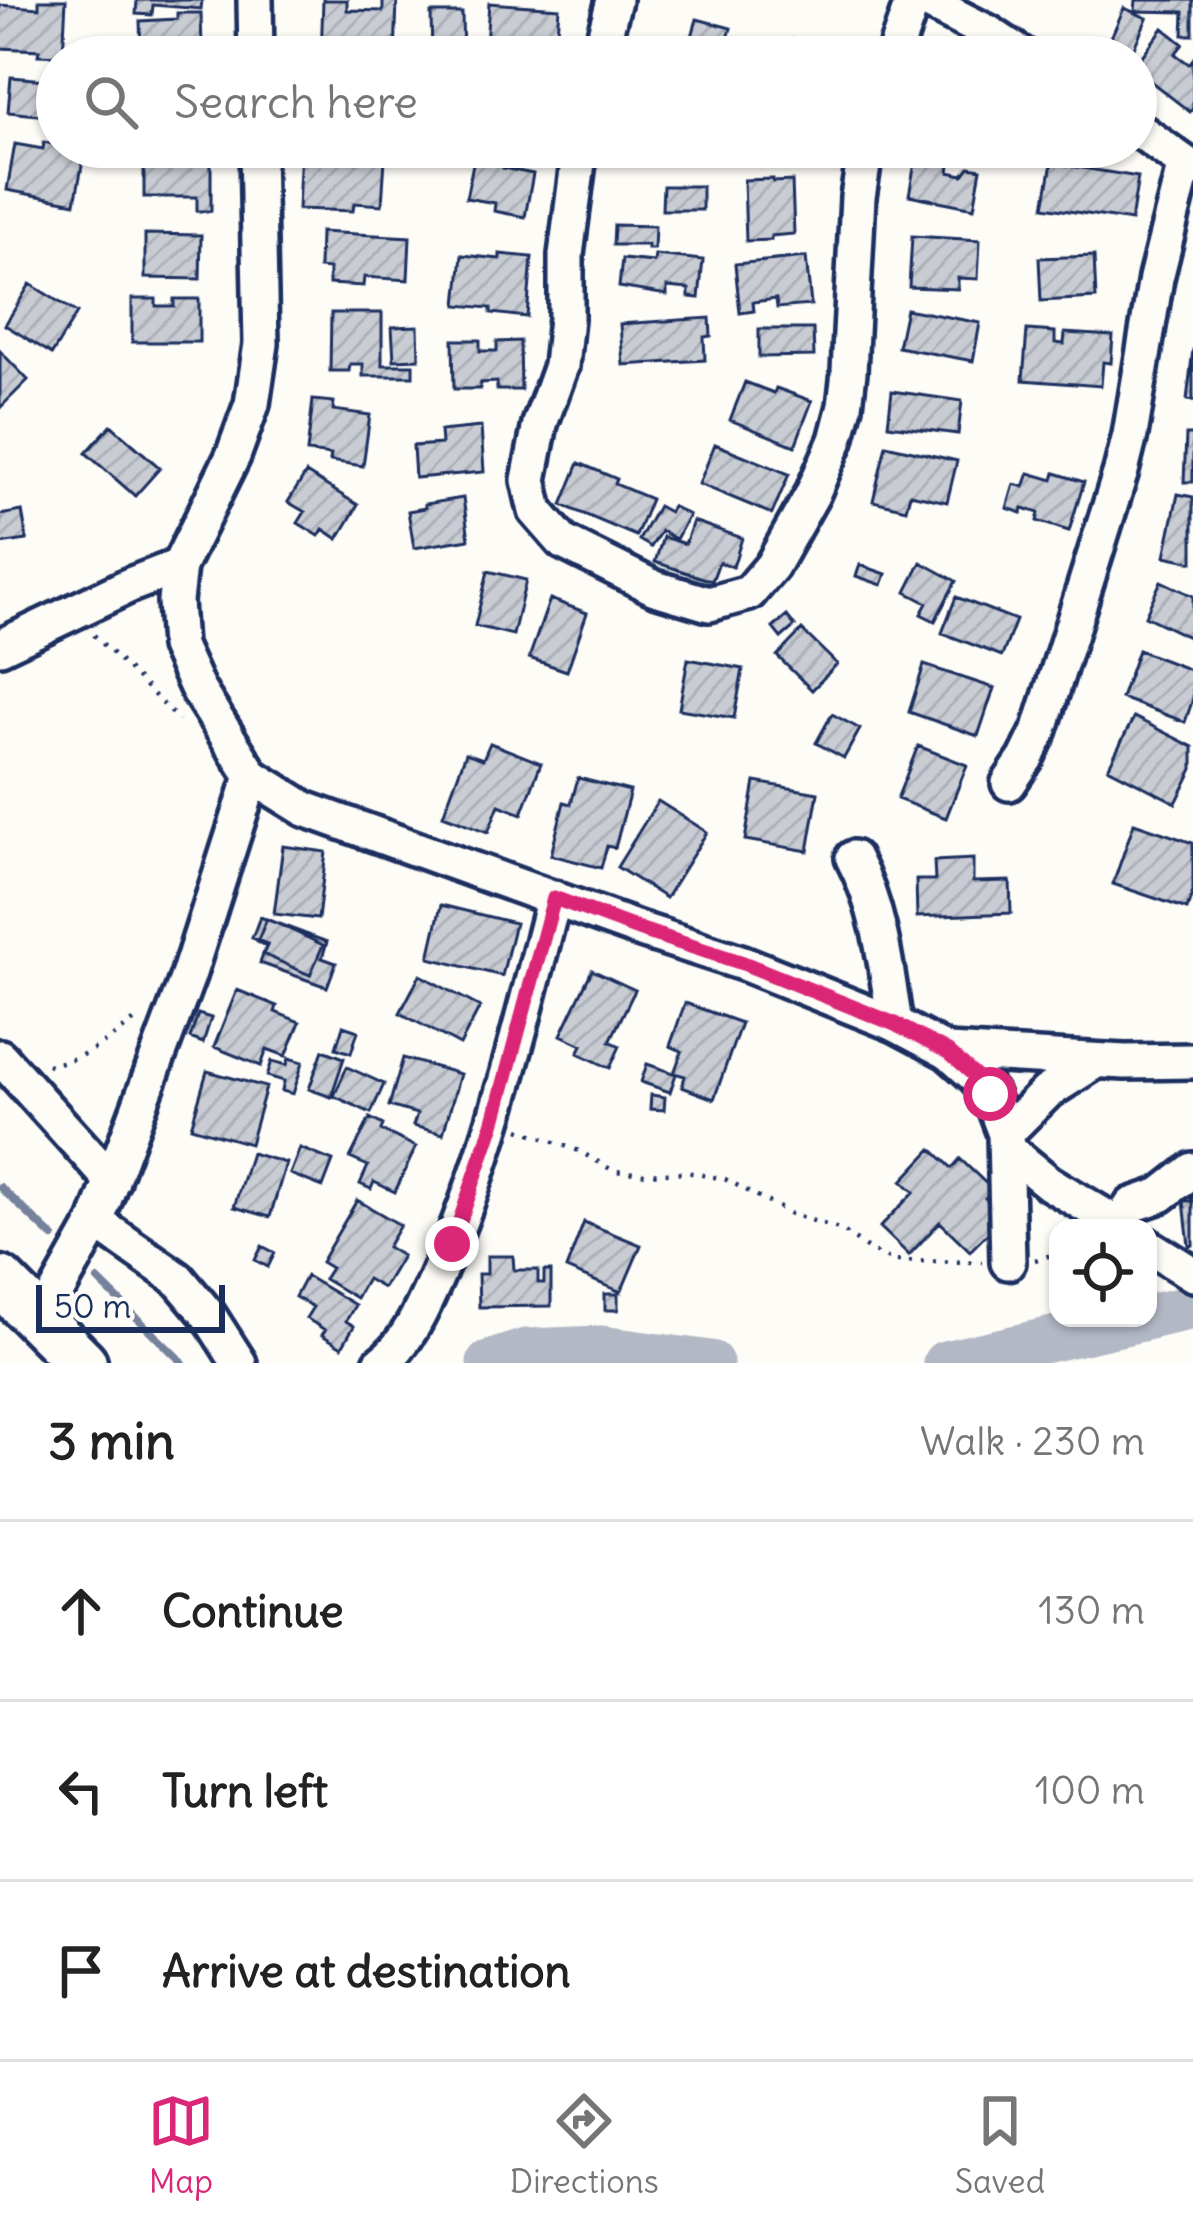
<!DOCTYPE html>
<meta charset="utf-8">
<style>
body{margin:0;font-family:Delius,sans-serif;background:#f6f6f6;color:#222}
.controls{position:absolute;right:36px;bottom:36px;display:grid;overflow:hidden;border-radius:24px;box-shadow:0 3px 9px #0004}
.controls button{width:108px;height:108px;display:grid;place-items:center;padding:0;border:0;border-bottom:3px solid #e0e0e0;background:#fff;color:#222;font:60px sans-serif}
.scale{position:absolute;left:36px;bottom:30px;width:189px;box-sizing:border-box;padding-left:12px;border:6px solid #1b2f5e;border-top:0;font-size:33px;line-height:42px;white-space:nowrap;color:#1b2f5e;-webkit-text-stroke:9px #fdfcf7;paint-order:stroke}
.stop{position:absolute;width:36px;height:36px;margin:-27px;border:9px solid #db2777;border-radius:50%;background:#fff}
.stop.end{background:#db2777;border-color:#fff;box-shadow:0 3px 12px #0008}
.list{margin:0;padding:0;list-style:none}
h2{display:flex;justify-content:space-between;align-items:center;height:156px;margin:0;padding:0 48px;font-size:51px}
h2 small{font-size:39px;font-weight:400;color:#767676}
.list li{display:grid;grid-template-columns:78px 1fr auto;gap:36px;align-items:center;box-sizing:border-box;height:180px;padding:0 48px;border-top:3px solid #e0e0e0}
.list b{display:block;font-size:45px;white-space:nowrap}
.list em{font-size:39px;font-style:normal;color:#767676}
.icon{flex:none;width:66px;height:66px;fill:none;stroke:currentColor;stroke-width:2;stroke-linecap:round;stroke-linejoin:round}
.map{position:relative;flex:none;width:1193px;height:1363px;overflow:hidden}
.search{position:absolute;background:#fff;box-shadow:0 3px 9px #0004;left:36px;right:36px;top:36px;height:132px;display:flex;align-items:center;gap:30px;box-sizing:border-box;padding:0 42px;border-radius:66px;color:#767676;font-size:45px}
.sheet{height:696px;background:#fff}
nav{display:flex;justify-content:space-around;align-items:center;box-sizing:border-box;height:168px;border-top:3px solid #e0e0e0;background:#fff;font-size:33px;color:#767676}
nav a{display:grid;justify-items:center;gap:6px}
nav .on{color:#db2777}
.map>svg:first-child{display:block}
</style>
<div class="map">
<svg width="1193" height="1363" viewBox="0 0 1193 1363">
<defs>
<pattern id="building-hatch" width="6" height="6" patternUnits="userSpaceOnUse" patternTransform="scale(3)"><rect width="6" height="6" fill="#c9ccd3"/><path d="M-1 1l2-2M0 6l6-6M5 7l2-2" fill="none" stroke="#acb0b8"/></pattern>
</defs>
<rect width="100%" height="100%" fill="#fdfcf7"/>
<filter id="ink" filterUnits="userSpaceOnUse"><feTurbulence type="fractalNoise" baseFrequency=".00833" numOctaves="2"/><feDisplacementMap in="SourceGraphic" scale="24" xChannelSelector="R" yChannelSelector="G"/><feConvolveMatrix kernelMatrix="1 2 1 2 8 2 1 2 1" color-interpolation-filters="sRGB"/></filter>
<g filter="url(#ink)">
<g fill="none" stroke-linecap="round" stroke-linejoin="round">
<path stroke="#76819c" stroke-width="8" d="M0,1187L53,1237
M98,1280L183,1363"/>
<path stroke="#b3b8c5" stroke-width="45" d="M1148,1317L1193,1307
M489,1363L526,1351L601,1348L711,1363
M945,1363L1146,1318"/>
</g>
<path fill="url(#building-hatch)" stroke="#1b2f5e" stroke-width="3" d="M39,0H66L63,56L38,55L39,50L0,48V5L39,8Z
M137,0H202L201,9L153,5L152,15L136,14Z
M323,0H347V10L383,11V0H397L395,57H321Z
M1136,0H1193V35H1183L1184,12L1135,11Z
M489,3L559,8L555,57H485Z
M1124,8L1147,18L1130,57L1106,49Z
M177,13H201L202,48L141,51L140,21L177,19Z
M431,13H462L463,57H432Z
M697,19L731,28L723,57H681L684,46L689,47Z
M1163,28L1183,44L1175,54L1189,64L1193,59V108L1190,112L1136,70V64Z
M793,39L867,57H788Z
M11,77L57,81V117L8,112Z
M44,142L57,145V147L85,150L75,203L7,190L15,144L43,149Z
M301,147H330V161L357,162V157L385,159L382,205L354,203L353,211L298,209Z
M918,147L952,153L949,172L963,175L969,167L981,169L974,208L909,195Z
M475,154L504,160L503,168L533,174L525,217L494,211L495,203L466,198Z
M144,163H211V211H197V197H144Z
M1052,163L1138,177L1131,221L1044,207Z
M773,179V182L792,181L794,234L771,236V240L746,241L744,180Z
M663,186H702V210H662Z
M614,225L655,226L654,249H648V245H613Z
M320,232L410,237L408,280L364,277L363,286L329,284V269L319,268Z
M145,234L201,235L200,279L145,278Z
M912,236L980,240L978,279L958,278V289L909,287Z
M500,254L532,257L527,317L491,313V308L457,305L462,255L500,259Z
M655,255L703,260L699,298L689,297V289L667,287V295L619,287L622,259L654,262Z
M1094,256L1096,298L1041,301L1039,258Z
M806,257L811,305L777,308L776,299L753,302L754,311L740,313L735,264Z
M30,284L77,313L52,354L5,325Z
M132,299H156V306H174V299H199V342H132Z
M906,309L980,323L973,361L898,347Z
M331,313H382V365H413V376H363V364H350L349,371H330Z
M710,318L711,336L704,337L705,360L623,365L620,324Z
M418,326L419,359L394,360L392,327Z
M759,329H813L814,356L759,357Z
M1027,330L1055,332V343L1064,344L1065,333L1113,336L1111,363L1103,362L1101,386L1023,380Z
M453,340H480V351H497V342L520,341L521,390H497V382L480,383V389H454Z
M1193,349V401L1187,400Z
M0,351L28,380L0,408Z
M745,382L774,393L776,388L812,401L795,446L730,420Z
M892,391L962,401L958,434L888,425Z
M313,400L334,402L333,410L370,415L363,466L330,461L331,455L307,452Z
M111,425L160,468L135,496L86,453Z
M481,427L484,472L415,478L413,446L441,444L440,431Z
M1186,435H1193V482H1184Z
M715,444L789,474L772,514L699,484Z
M886,445L957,461L947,502L910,494L906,509L873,501Z
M579,463L617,479L615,484L651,499L636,536L562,505Z
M306,473L358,505L338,539L323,529L319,536L298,523L305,512L288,502Z
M1029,473L1053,480L1055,473L1084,482L1069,531L1037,521L1039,513L1023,508L1022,513L1007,508L1014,484L1024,487Z
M1178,494L1193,497V562L1165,556Z
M463,498L469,539L414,548L408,511L425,508V504Z
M658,506L669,512L672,506L689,515L676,539L661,531L651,547L639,540Z
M22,511L27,540L0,544V515Z
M693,521L742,538L733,567L719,562L712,581L655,562L663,537L685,544Z
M921,562L956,581L935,621L921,614L927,603L906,592Z
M860,565L886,574L882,585L856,576Z
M488,571L526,580L513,635L475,626Z
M1161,581L1193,596V639L1145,616Z
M956,597L1016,620L1002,656L942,633Z
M550,599L587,613L567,671L529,658Z
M787,616L795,626L781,638L773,628Z
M802,630L837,664L812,690L777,656Z
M1138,650L1193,671V699L1185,722L1121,698Z
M688,659L743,669L734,718L679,709Z
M924,665L994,688L978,736L909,712Z
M832,714L860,729L844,758L816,743Z
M1134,717L1193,747V769L1176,803L1108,768Z
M490,743L541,763L522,814L499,805L488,832L443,815L466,753L483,759Z
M918,746L967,765L946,818L897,799Z
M578,778L630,791L615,848L607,846L601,868L551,855L564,802L571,804Z
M755,782L818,793L808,851L745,840Z
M658,801L707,832L666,898L617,867Z
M1134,823L1193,843V891L1187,909L1113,884Z
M283,846L326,852L318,919L274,914Z
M973,859V882L1010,881L1011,913L917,917L916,880H935L934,861Z
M441,905L515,923L502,976L429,958Z
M260,917L327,942L322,958L336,963L327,987L260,963L267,944L252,938Z
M267,919L323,945L310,975L263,954L267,946L257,942Z
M592,970L635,990L610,1041L620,1046L610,1068L578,1053L582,1045L561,1035Z
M420,975L480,1007L460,1045L400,1013Z
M237,990L277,1006L275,1012L300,1022L286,1056L267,1049L261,1066L214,1047Z
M685,1003L741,1023L714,1099L682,1087L685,1076L674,1073L682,1051L670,1046Z
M198,1014L211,1018L203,1043L190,1038Z
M343,1026L358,1031L351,1053L336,1048Z
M323,1050L344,1058L331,1097L309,1089Z
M289,1058L303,1062L293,1094L282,1091L284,1081L267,1076L272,1061L287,1065Z
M403,1058L460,1074L443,1134L413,1126L417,1114L389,1106Z
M647,1064L676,1074L670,1092L641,1082Z
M347,1067L384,1084L371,1113L334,1096Z
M207,1071L266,1087L250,1144L191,1127Z
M651,1095L665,1097L664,1110L650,1109Z
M370,1118L383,1125L381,1130L416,1147L395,1192L374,1182L371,1189L360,1184L368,1166L350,1158Z
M300,1148L333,1161L323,1187L290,1174Z
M932,1149L952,1168L960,1159L993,1190L985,1198L1004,1217L970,1251L940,1222L909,1255L880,1227L914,1192L902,1181Z
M251,1153L286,1163L270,1217L234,1207Z
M1191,1196H1193V1245L1189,1246L1184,1201H1192Z
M357,1200L400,1225L387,1247L402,1256L383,1288L367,1279L356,1298L324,1279L331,1268L321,1262Z
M584,1222L641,1245L621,1292L566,1269Z
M262,1246L275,1253L268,1267L255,1260Z
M487,1256H513L514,1270H538V1283H544V1271H551V1306L479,1307L478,1274H487Z
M306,1276L355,1305L346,1321L354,1326L342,1347L322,1335L325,1330L306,1318L313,1307L295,1297Z
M605,1294H618V1310H605Z"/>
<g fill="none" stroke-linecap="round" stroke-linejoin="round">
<defs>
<path id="minor" d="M255,0L256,57
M924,0L989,33L1025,57
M599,57L614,0
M893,57L913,0
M1136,128L1193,169
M257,147L261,344L252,404L233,456L179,566L175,601L178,646L198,690L252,776L305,809L638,929L743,963L895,1024L948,1052L975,1076L990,1094L1005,1134L1008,1262
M580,147L566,255V318L561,366L540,424L529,480L536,511L563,542L655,588L709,604L749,593L772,566L812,495L836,440L845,406L849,372L858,197L866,147
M0,647L130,585L179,566
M1009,783L1026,758L1040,729L1121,471L1130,435L1156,278L1185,163
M853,858C880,909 886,967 895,1024
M948,1052L1125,1062L1193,1061
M0,1057L112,1181
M1005,1134L1047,1092L1096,1061
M1006,1148L1049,1183L1124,1228
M96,1222L178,1279L209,1316L239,1363
M1119,1224L1132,1205L1161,1195L1193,1170
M1148,1246L1193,1274
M40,1322L96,1222L188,976L252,776
M381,1363C407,1345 423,1307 436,1278C491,1157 520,1026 554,898"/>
<path id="highway" d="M0,1281L82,1363"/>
</defs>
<use href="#minor" stroke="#1b2f5e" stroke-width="42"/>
<use href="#highway" stroke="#1b2f5e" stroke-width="57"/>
<path stroke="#1b2f5e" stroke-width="4.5" stroke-dasharray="3 9" stroke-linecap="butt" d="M94,635L179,720
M47,1065C86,1059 111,1039 141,1015
M519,1129L579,1151L614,1171L645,1174L686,1172L725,1179L791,1214L842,1230L869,1250L894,1261L982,1262
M1035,1260L1058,1253"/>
<use href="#minor" stroke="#fdfcf7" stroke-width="33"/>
<use href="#highway" stroke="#fdfcf7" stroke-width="48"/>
</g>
</g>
<g fill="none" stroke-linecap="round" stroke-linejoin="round" filter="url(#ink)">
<path stroke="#db2777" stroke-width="15" d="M452,1244L494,1121L554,898L638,929L743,963L895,1024L948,1052L975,1076L990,1094"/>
</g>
</svg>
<div class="controls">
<button><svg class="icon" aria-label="locate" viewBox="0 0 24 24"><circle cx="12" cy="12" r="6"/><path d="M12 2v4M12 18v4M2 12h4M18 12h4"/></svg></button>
</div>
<div class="scale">50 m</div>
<div class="stop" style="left:990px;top:1094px"></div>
<div class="stop end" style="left:452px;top:1244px"></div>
<div class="search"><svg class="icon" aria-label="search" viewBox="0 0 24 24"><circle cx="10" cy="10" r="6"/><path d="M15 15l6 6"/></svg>Search here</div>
</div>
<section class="sheet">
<h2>3 min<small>Walk · 230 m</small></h2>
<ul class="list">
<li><svg class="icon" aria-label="ahead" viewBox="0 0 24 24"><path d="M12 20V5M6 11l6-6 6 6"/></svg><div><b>Continue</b></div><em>130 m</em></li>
<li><svg class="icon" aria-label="left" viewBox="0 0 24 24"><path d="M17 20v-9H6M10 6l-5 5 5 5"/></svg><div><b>Turn left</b></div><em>100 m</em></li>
<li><svg class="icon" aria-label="arrive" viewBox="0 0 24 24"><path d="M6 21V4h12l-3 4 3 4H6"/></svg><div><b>Arrive at destination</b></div></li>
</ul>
</section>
<nav>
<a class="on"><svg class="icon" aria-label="map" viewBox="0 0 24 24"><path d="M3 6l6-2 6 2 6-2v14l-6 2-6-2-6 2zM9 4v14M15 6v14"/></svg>Map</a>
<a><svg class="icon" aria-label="directions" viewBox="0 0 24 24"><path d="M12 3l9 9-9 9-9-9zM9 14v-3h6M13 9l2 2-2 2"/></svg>Directions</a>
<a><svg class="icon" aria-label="saved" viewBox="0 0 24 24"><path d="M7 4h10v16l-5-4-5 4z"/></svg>Saved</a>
</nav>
